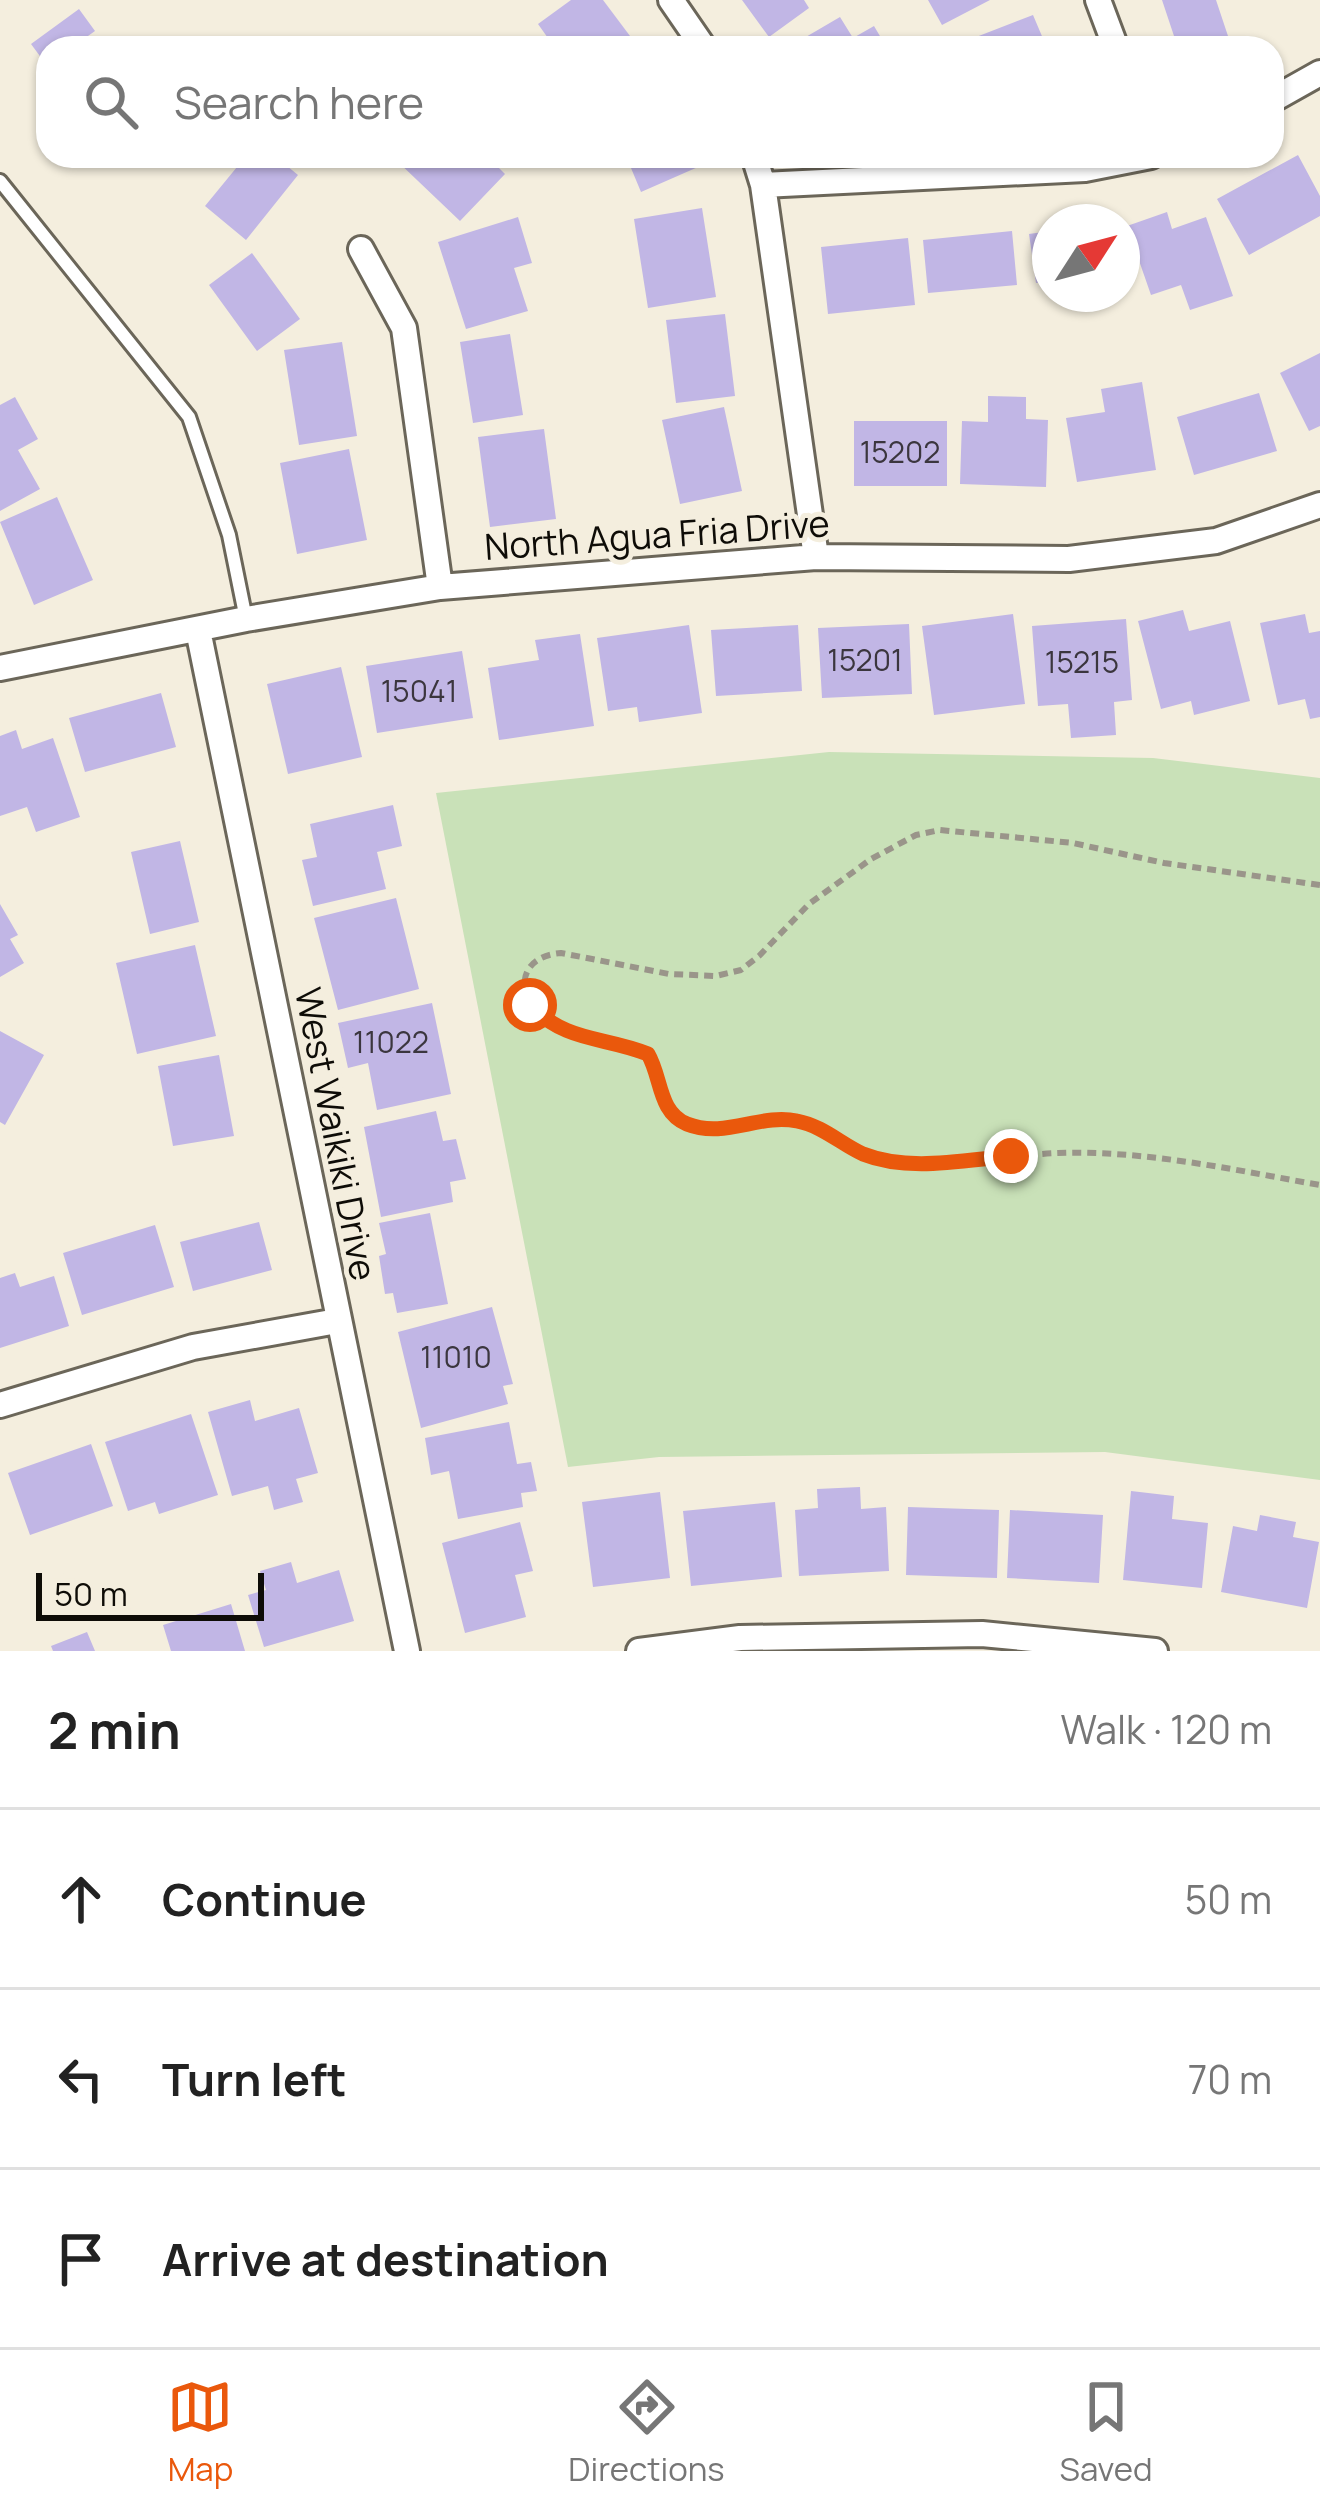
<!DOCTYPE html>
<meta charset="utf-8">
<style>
body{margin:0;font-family:Manrope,sans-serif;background:#f6f6f6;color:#222}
.compass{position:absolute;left:1032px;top:204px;width:108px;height:108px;border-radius:50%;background:#fff;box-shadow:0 3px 9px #0004;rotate:54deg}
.scale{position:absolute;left:36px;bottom:30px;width:228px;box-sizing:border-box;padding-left:12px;border:6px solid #0e0c07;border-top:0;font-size:33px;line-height:42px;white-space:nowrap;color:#0e0c07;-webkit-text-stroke:9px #f4eede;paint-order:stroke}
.stop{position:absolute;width:36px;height:36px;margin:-27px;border:9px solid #ea580c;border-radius:50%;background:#fff}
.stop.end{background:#ea580c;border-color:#fff;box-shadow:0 3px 12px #0008}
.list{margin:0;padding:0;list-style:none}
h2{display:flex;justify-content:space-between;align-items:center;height:156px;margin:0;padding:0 48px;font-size:51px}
h2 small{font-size:39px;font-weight:400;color:#767676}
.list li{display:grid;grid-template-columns:78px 1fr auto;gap:36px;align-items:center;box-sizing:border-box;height:180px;padding:0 48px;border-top:3px solid #e0e0e0}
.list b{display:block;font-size:45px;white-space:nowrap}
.list em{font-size:39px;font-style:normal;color:#767676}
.icon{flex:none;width:66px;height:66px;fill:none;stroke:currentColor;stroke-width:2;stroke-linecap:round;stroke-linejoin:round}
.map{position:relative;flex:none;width:1320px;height:1651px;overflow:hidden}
.search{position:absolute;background:#fff;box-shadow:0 3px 9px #0004;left:36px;right:36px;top:36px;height:132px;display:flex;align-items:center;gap:30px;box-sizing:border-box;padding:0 42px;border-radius:36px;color:#767676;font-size:45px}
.sheet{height:696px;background:#fff}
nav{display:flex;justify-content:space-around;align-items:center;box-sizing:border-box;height:168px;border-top:3px solid #e0e0e0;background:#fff;font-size:33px;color:#767676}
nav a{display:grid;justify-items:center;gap:6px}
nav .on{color:#ea580c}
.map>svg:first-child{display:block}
</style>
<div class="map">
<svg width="1320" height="1651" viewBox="0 0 1320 1651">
<rect width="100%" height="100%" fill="#f4eede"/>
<path fill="#c9e1b8" d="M829,752L1153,758L1320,778V1480L1105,1452L659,1457L568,1467L436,793Z"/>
<path fill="#c1b6e5" d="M571,0H603L639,48H555L538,24Z
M742,0H804L809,8L769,37Z
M928,0H990L942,25Z
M1162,0H1216L1232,48H1178Z
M79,9L95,31L71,48H48V67L31,44Z
M1033,15L1047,48H974L971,39Z
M840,17L853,38L874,26L887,48H787Z
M1298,155L1320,196V216L1249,255L1217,199Z
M246,156H275L298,175L246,240L205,206Z
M400,156H487L505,174L460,221L396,160Z
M626,156H694L698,167L641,192Z
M702,208L716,297L648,308L634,219Z
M1167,212L1172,229L1206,217L1233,296L1190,310L1181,285L1151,295L1127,226Z
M518,217L532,263L514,268L528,311L466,329L438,242Z
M1012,231L1017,285L928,293L923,240Z
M1050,231V281L1036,283L1029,234Z
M908,238L915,305L828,314L821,247Z
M252,253L300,319L257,351L209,285Z
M725,314L735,396L676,403L666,320Z
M510,334L523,415L473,423L460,342Z
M342,342L357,436L299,445L284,350Z
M1320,353V426L1309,431L1280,373Z
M1142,382L1156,470L1077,482L1066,418L1105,412L1101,389Z
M1259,393L1277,451L1194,475L1177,417Z
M988,396L1026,397V419L1048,420L1046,487L960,484L962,421L988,422Z
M15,397L38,439L18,450L40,489L0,511V405Z
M724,407L742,491L680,504L662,420Z
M854,421H947V486H854Z
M544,429L556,519L490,527L478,437Z
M349,449L367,540L297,554L280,463Z
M57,497L93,580L34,605L0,522Z
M1183,610L1189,631L1230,621L1250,701L1194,715L1191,701L1161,709L1138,621Z
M1013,614L1025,704L934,715L922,626Z
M1305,614L1309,633L1320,631V717L1310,719L1305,699L1278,705L1260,623Z
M1126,619L1132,700L1114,702L1116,735L1071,738L1068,704L1038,706L1032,626Z
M909,624L912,694L822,698L818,628Z
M689,625L702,713L639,722L637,707L608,711L597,638Z
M798,625L802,691L716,696L711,630Z
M580,634L594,726L499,740L488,668L539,660L535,640Z
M462,651L473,718L377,733L366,666Z
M341,667L362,757L288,774L267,684Z
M161,693L176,747L85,772L69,718Z
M16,730L22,749L53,738L80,817L36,832L27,807L0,816V736Z
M393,805L402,846L377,852L386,889L313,906L302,860L317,857L310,824Z
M180,841L199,922L150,934L131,852Z
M396,898L419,989L338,1010L314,918Z
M0,904L18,935L10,939L24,963L0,977Z
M195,945L216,1036L137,1054L116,963Z
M432,1003L451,1094L377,1110L368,1063L348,1068L338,1023Z
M0,1031L44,1055L5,1125L0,1122Z
M219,1055L234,1136L173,1146L158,1066Z
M436,1111L443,1141L456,1139L466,1179L450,1182L453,1202L381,1217L364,1127Z
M430,1213L448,1304L397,1313L393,1293L385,1294L379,1256L386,1254L379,1223Z
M259,1222L272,1270L193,1291L180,1242Z
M155,1225L174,1287L82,1315L63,1253Z
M15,1273L20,1287L54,1276L69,1326L0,1348V1278Z
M492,1307L513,1384L503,1386L508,1404L421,1428L398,1332Z
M250,1400L255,1421L299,1408L318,1473L296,1479L303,1502L274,1510L268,1486L232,1496L208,1412Z
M191,1414L218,1495L159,1514L155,1502L128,1511L105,1442Z
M509,1422L517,1464L531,1462L537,1491L521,1493L523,1507L458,1519L449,1471L431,1475L425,1438Z
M91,1444L113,1506L30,1535L8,1473Z
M860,1487L861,1509L886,1507L889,1571L799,1576L795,1510L818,1508L817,1489Z
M1131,1491L1174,1496L1172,1519L1208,1523L1202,1588L1123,1580Z
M660,1492L670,1578L593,1587L582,1502Z
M775,1502L782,1577L691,1586L683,1511Z
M908,1507L999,1510L997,1578L906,1575Z
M1010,1510L1103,1515L1099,1583L1007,1578Z
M1260,1515L1296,1522L1293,1537L1319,1542L1307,1608L1221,1592L1233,1526L1257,1531Z
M520,1522L533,1571L515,1575L526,1617L465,1633L442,1543Z
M291,1562L297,1583L339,1570L354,1621L264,1647L248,1595L266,1590L260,1571Z
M231,1604L245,1651H171L163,1625Z
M87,1632L95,1651H53L51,1646Z"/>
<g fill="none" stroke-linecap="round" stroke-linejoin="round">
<defs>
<path id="lane" d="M0,181L189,417L229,535L246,619"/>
<path id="street" d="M671,0L704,48
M1098,0L1116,48
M1272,100L1320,73
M754,156L763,185L816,557
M763,185L1085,169L1151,156
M361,249L404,328L440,587
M198,630L407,1651
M0,668L246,619L440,587L816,557L1069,559L1216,541L1320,505
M0,1405L193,1347L337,1321
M639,1651L740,1638L982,1634L1155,1651"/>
</defs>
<use href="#lane" stroke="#6b6659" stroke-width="18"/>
<use href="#street" stroke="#6b6659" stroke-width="30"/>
<path stroke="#9a958a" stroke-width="6" stroke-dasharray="9 6" stroke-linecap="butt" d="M1320,885L1164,863L1073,843L940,830L916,835L871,859L809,904L759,956L741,970L716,976L669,974L561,953C514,957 515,1000 549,1024C578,1044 616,1042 648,1054C661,1077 658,1111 686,1124C722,1140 757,1115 794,1120C828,1125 851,1154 885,1161C939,1172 1002,1155 1058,1153C1146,1150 1234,1170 1320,1185"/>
<use href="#lane" stroke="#fff" stroke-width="12"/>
<use href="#street" stroke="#fff" stroke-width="24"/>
</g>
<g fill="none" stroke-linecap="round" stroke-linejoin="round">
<path stroke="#ea580c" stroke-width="15" d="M530,1005C567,1043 603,1036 648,1054C662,1078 658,1112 687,1124C725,1139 760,1113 797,1121C823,1126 841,1144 863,1154C908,1172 964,1160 1011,1156"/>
</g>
<g text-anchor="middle" stroke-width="10" stroke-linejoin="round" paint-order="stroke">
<g font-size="30" fill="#3b363e">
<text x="900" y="463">15202</text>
<text x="865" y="671">15201</text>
<text x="1082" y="673">15215</text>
<text x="419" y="702">15041</text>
<text x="391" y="1053">11022</text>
<text x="456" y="1368">11010</text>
</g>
<g font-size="36" fill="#0e0c07" stroke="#f4eede">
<text transform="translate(657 535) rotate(-4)" y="13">North Agua Fria Drive</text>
<text transform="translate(336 1134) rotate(79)" y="13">West Waikiki Drive</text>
</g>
</g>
</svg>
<svg class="compass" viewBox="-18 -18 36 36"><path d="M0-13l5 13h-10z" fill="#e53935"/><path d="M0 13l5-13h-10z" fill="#767676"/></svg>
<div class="scale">50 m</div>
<div class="stop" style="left:530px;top:1005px"></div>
<div class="stop end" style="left:1011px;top:1156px"></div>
<div class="search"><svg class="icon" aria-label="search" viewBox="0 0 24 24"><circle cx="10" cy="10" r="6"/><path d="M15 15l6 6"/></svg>Search here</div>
</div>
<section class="sheet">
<h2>2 min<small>Walk · 120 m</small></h2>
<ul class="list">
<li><svg class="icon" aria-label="ahead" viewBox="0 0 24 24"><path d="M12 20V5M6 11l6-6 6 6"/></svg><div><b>Continue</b></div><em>50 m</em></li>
<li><svg class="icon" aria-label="left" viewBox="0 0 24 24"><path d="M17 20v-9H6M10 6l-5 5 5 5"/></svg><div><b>Turn left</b></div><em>70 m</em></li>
<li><svg class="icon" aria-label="arrive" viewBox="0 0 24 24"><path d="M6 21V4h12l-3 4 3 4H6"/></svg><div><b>Arrive at destination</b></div></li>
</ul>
</section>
<nav>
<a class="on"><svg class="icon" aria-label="map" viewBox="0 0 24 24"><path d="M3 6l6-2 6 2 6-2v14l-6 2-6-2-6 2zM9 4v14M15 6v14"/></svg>Map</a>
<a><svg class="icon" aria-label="directions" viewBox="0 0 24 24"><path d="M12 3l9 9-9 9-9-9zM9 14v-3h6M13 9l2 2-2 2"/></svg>Directions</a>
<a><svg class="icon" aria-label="saved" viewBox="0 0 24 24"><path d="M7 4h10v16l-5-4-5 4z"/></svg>Saved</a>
</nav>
